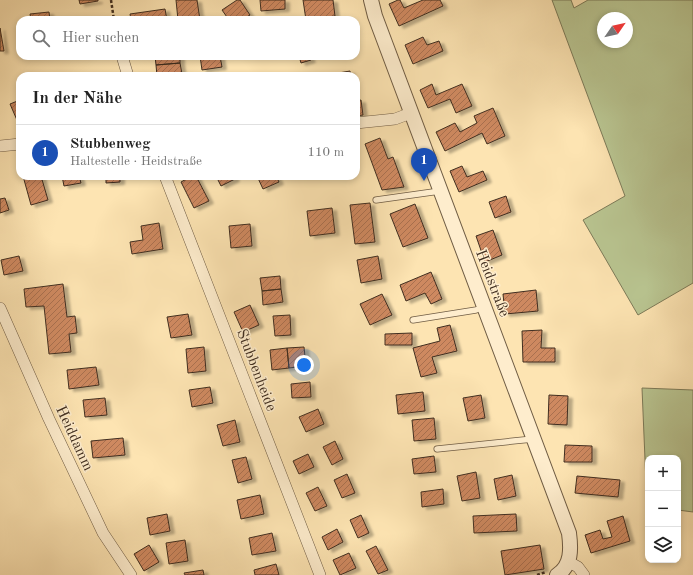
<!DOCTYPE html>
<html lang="de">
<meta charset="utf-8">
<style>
body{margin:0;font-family:"Old Standard TT",serif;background:#f2f2f2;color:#222}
.controls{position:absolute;right:12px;bottom:12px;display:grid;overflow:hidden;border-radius:8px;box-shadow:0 2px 6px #0003}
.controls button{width:36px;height:36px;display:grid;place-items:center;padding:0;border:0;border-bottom:1px solid #e0e0e0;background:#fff;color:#222;font:20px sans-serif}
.compass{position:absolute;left:597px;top:12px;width:36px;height:36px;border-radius:50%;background:#fff;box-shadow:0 2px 6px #0003;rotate:56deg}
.you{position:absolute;left:304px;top:365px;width:14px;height:14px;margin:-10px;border:3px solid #fff;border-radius:50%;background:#1a73e8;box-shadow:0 0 0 6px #1a73e833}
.badge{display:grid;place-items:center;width:26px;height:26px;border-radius:50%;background:#1a73e8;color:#fff;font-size:13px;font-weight:700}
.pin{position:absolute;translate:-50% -33px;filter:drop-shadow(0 1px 2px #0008)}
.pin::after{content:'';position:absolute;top:21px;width:14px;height:12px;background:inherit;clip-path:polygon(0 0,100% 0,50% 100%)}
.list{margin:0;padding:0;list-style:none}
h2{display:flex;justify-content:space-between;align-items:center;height:52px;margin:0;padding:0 16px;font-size:17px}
h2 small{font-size:13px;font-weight:400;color:#767676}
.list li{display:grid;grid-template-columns:26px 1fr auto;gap:12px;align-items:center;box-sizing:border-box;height:56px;padding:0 16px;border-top:1px solid #e0e0e0}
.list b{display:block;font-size:15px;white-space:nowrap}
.list p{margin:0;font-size:13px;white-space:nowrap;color:#767676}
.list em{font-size:13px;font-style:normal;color:#767676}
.icon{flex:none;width:22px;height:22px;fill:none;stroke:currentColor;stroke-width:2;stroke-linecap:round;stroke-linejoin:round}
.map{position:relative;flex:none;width:693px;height:575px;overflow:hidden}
.search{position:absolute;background:#fff;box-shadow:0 2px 6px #0003;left:16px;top:16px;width:344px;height:44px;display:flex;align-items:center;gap:10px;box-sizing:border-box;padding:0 14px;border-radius:12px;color:#767676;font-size:15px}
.panel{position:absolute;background:#fff;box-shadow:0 2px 6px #0003;left:16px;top:72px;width:344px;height:108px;border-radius:12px}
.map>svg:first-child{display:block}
</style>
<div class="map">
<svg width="693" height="575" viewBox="0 0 693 575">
<defs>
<pattern id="building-hatch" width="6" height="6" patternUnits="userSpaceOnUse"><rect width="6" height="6" fill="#ce8961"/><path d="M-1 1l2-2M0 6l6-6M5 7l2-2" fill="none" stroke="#a9704f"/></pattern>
<filter id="shadow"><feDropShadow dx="4.5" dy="2.5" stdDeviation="1" flood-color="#0004"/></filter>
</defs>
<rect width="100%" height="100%" fill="#fde4b2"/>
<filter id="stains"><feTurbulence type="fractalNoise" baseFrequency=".005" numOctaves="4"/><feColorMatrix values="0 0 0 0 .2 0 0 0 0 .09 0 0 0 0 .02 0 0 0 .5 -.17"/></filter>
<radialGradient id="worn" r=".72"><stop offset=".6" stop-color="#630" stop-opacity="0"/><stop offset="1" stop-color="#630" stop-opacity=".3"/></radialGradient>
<path fill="#b9c591" stroke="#7c7a58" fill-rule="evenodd" d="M552,0H571L574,8L588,0H693V283L638,315L583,220L625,196ZM603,18H627V42H603Z
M642,388L693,390V512L678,510V458H648L647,507Z"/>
<path fill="url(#building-hatch)" stroke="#402e1f" filter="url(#shadow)" d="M79,0H98V1L80,4Z
M176,0H197L200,20H178Z
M237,0H240L250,15L242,20H229L222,10Z
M260,0H285V9L261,11Z
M303,0H333L335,16L306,20Z
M398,0H400L404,8L423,0H440L443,6L399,26L389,4Z
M165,9L167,20H131L130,14Z
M49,12L50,20H31L30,14Z
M0,28L4,51H0Z
M423,37L427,45L439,41L443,51L413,64L405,45Z
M155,56H180V63L156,65Z
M200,56H220L222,67L202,70Z
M299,56H309L311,60L301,63Z
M180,63L182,74L157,76L156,65Z
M350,71L351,76H321Z
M432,84L436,95L462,84L472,106L456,113L450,99L428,108L420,90Z
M20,100V127L10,104Z
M361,100L363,115L356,116V101Z
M493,108L505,136L487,144L482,133L445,151L436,132L455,123L460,132L477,123L474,116Z
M380,138L388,159L393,157L404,187L382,190L365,144Z
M462,166L467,177L483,171L487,180L459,192L450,171Z
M23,176H41L48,200L31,205Z
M62,176H79L81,183L64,186Z
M106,176H120V182L106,183Z
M192,176H196L209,201L194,208L181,182Z
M216,176H234L235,179L221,186Z
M257,176H276L279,182L263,189Z
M506,196L511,212L495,218L489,202Z
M5,198L9,210L0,213V199Z
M370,203L375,242L355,244L350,205Z
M415,204L428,238L403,247L390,214Z
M332,208L335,233L310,236L307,211Z
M159,223L163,249L132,254L130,242L143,240L141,226Z
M250,224L252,246L231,248L229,226Z
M493,230L502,255L485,262L476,236Z
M19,256L23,271L4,275L1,260Z
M378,256L382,279L361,283L357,260Z
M431,272L442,299L431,304L425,293L406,301L400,285Z
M280,276L281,289L262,291L260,278Z
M63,284L67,317L75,316L77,333L69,334L71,352L49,354L44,306L26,307L24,289Z
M281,289L283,302L263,305L262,291Z
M536,290L538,311L505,314L503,294Z
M382,294L392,315L370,325L360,304Z
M250,305L259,325L243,332L234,312Z
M188,314L192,335L171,338L167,317Z
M290,315L291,335L275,336L273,316Z
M450,325L457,351L432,357L437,373L421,377L413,348L440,341L437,328Z
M542,330L541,348H555V362H523L522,331Z
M412,333V345H385V334Z
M204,347L206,371L188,373L186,349Z
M304,347L306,366L289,368L287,348Z
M287,348L289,368L272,370L270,350Z
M96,367L99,385L69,389L67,370Z
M310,382L311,397L292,398L291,384Z
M210,387L213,403L192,407L189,390Z
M423,392L425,411L398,414L396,395Z
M481,395L485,418L468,421L463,398Z
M549,395L568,396L567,425L548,424Z
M105,398L107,415L85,417L83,400Z
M318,409L324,424L306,432L299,417Z
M434,418L436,439L414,441L412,420Z
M235,420L240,442L223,446L217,425Z
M123,438L125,455L93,458L91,441Z
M335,441L343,459L332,465L323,447Z
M565,445L592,446V462H564Z
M308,454L314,467L299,474L293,461Z
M434,456L436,472L414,474L412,459Z
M246,457L252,479L238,483L232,460Z
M476,472L480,498L462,501L457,476Z
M347,474L355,493L342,498L334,480Z
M512,475L516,496L498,500L494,479Z
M577,476L620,480L618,497L575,493Z
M318,487L327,506L315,511L306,493Z
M443,489L444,504L422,507L421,492Z
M260,495L264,514L241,519L237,500Z
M167,514L170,531L150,535L147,518Z
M516,514L517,531L474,533L473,516Z
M361,515L369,533L358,538L350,520Z
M623,516L630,541L591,553L585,535L600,530L603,539L612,537L607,521Z
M337,529L343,542L328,550L322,537Z
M272,533L276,551L252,555L249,538Z
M185,540L188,561L169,564L166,543Z
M149,545L159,562L144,571L134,554Z
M540,545L544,569L505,575L501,551Z
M376,546L388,570L378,574L366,551Z
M349,553L356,568L340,575L333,560Z
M276,564L279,575H255L254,570Z
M203,570L204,575H185L184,573Z"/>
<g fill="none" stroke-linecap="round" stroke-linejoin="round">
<defs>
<path id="service" d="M376,200L440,191
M413,320L476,310L484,307
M437,449L533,439"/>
<path id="minor" d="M122,56L128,76
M356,123L395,119L411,113
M0,146L20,144
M165,176L320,575
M0,308L49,419L103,533L131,575
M569,562L578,567L584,575"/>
<path id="tertiary" d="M371,0L375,16L569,533C571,548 572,566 557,575"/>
</defs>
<use href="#service" stroke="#6f5c44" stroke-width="7"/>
<use href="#minor" stroke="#6f5c44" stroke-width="12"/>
<use href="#tertiary" stroke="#6f5c44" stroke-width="16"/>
<path stroke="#402e1f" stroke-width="2.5" stroke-dasharray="3 2" stroke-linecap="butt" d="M111,0L114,20
M537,575L546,572"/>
<use href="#service" stroke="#feedcd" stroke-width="5.5"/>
<use href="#minor" stroke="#feedcd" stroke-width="11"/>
<use href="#tertiary" stroke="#feedcd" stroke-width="14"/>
</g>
<g text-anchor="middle" stroke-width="3" stroke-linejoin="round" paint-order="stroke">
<g font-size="15" fill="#402e1f" stroke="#feedcd">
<text transform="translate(493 283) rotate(69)" y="5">Heidstraße</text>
<text transform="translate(257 370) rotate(69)" y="5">Stubbenheide</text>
<text transform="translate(75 438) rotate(65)" y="5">Heiddamm</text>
</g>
</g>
<rect width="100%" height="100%" filter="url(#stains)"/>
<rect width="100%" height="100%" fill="url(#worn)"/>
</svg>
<div class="controls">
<button>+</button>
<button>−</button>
<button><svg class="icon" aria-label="layers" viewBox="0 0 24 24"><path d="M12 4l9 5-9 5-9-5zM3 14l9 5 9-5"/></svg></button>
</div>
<svg class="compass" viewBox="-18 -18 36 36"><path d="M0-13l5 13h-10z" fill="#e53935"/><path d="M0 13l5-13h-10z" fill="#767676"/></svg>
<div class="you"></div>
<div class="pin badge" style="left:424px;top:181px;background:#1a4fb4">1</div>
<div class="search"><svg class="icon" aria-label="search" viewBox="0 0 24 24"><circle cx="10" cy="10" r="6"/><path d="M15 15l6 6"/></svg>Hier suchen</div>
<section class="panel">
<h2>In der Nähe<small></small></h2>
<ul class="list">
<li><span class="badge" style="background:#1a4fb4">1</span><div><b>Stubbenweg</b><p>Haltestelle · Heidstraße</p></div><em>110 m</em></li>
</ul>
</section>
</div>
